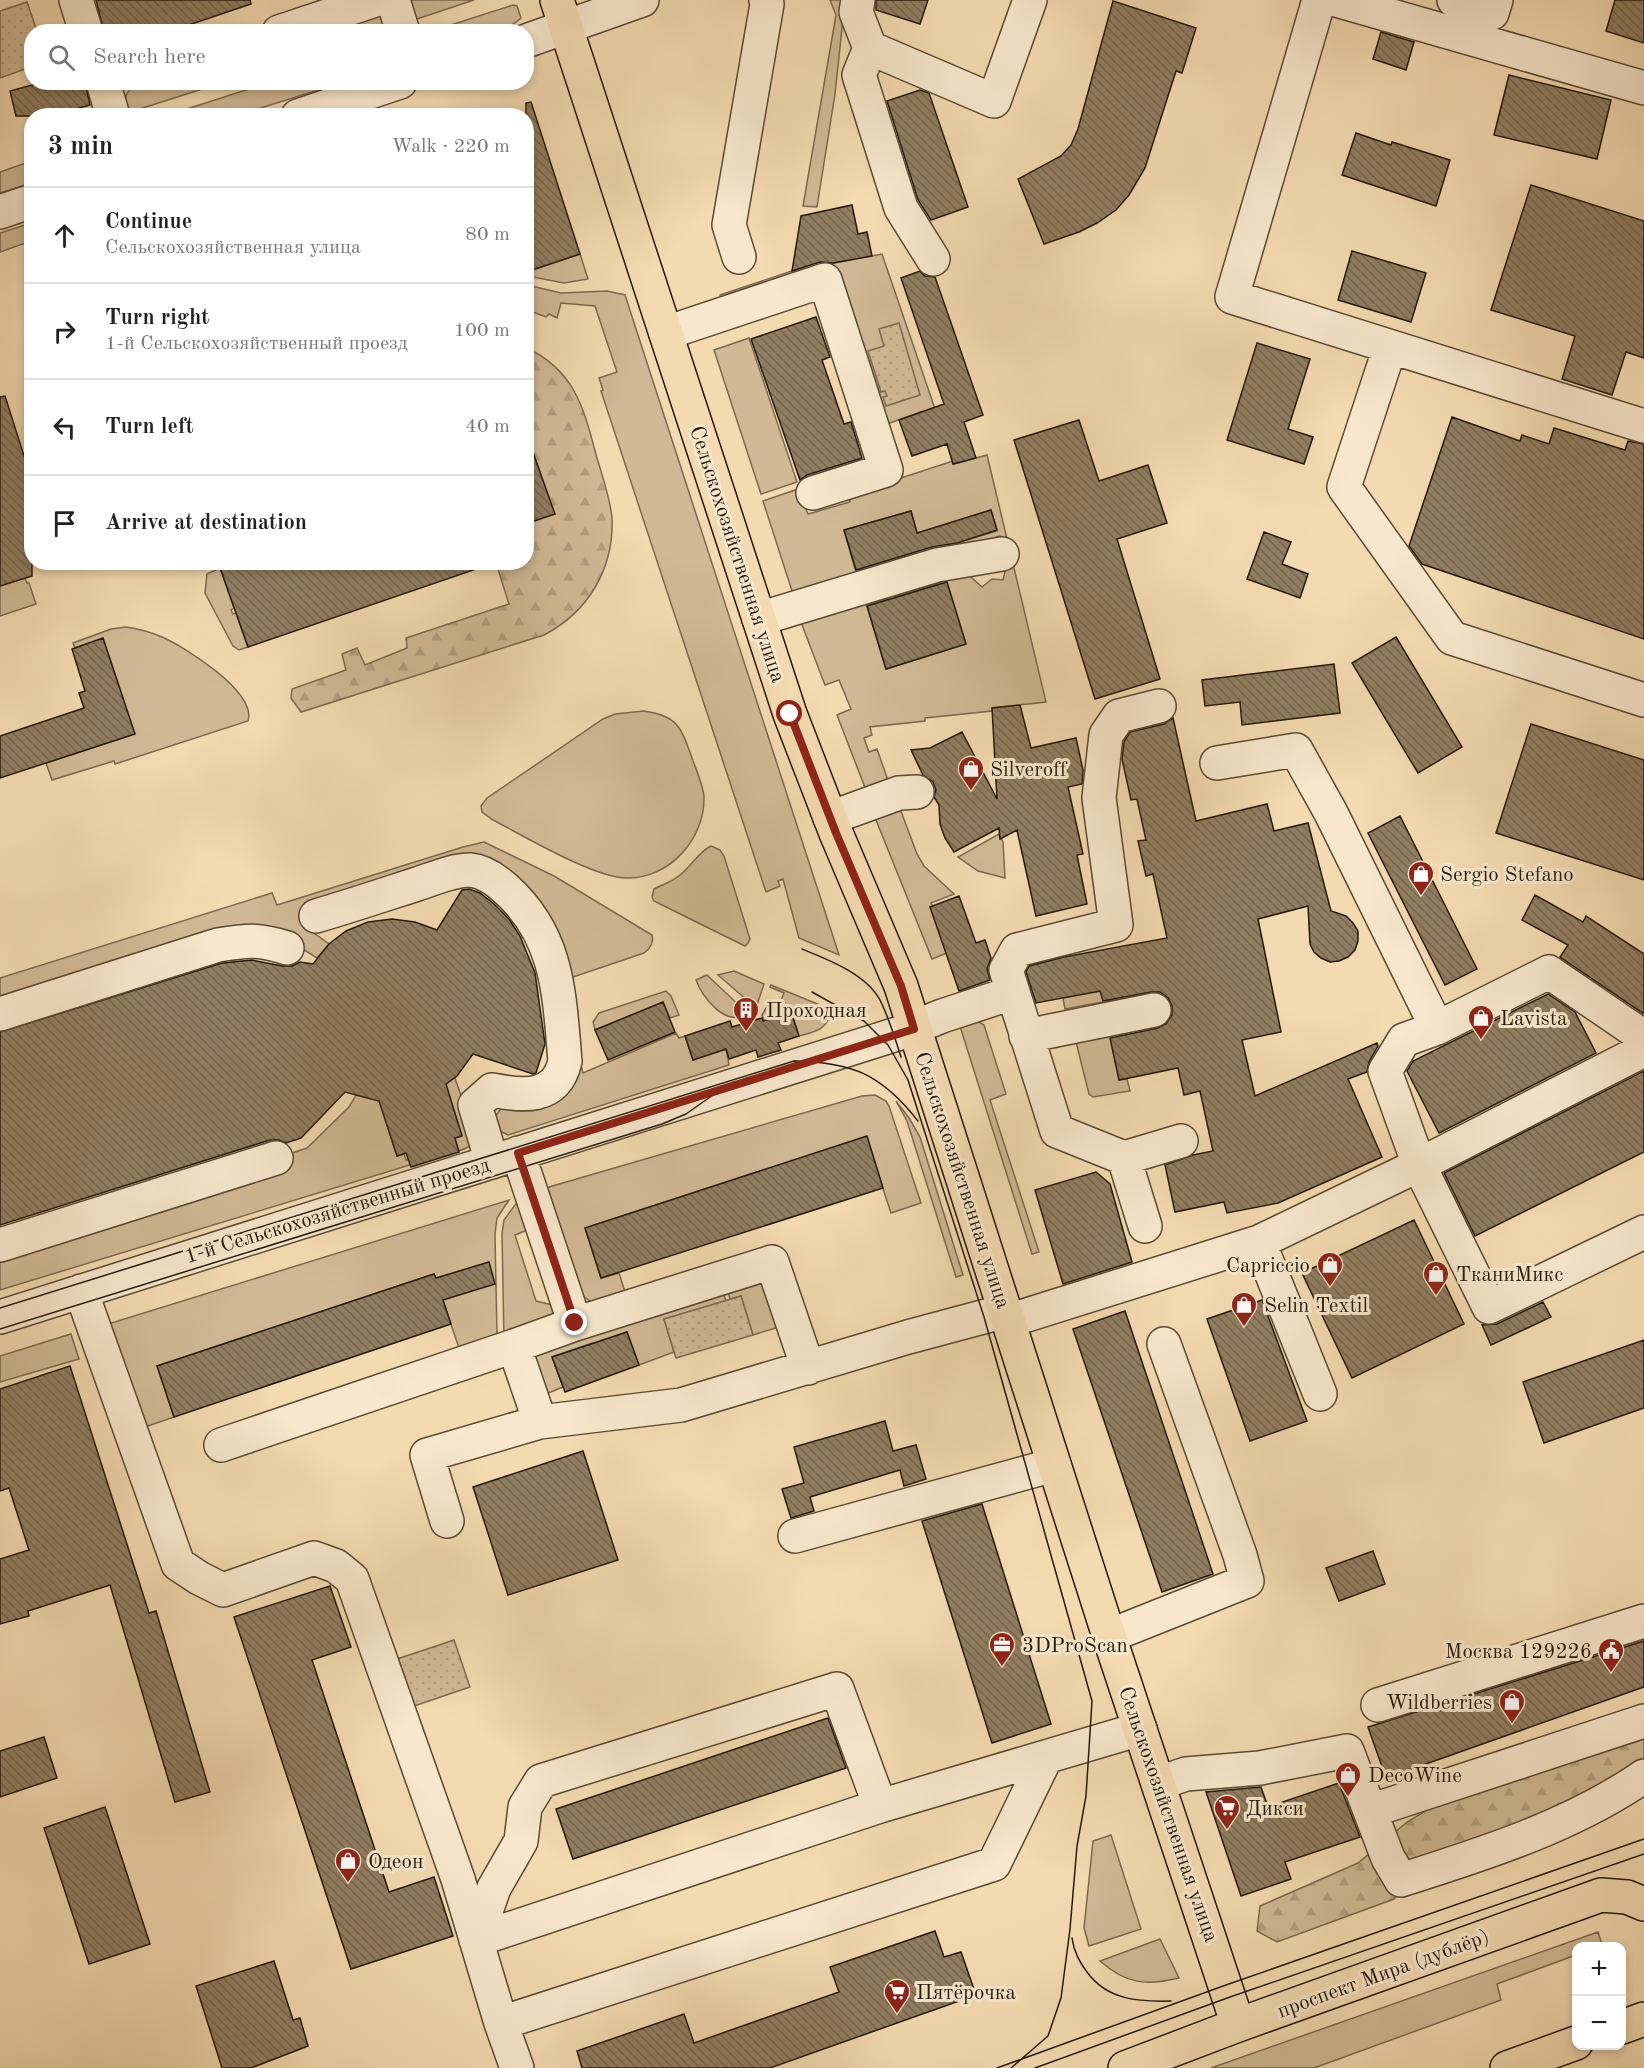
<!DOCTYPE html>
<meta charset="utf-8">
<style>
body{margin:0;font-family:"Old Standard TT",serif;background:#f6f6f6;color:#222}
.controls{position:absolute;right:18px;bottom:18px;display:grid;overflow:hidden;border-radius:12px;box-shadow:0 3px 9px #0003}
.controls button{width:54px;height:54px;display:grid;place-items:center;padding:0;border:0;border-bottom:2px solid #e0e0e0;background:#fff;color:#222;font:30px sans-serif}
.stop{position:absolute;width:18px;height:18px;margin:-14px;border:4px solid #8f2418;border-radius:50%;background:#fff}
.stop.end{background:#8f2418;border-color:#fff;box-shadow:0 2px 6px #0008}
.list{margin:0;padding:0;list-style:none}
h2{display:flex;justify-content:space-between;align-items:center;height:78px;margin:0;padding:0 24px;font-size:26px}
h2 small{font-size:20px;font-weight:400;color:#767676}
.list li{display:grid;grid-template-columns:39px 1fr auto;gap:18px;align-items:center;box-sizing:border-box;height:96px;padding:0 24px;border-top:2px solid #e0e0e0}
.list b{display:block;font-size:22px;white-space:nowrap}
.list p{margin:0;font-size:20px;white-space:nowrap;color:#767676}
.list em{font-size:20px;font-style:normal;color:#767676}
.icon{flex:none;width:33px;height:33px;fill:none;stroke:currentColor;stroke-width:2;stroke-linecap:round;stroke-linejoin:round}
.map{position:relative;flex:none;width:1644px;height:2068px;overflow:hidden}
.search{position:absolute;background:#fff;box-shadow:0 3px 9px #0003;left:24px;top:24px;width:510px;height:66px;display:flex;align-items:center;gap:15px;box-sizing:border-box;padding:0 21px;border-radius:24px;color:#767676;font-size:22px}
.panel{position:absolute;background:#fff;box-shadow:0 3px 9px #0003;left:24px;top:108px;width:510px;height:462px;border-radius:24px}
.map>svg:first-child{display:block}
</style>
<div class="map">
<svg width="1644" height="2068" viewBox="0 0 1644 2068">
<defs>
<pattern id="forest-firs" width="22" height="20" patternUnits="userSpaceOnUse" patternTransform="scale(1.5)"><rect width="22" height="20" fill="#d1b995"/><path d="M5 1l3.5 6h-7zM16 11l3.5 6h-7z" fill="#b39e7f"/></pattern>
<pattern id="park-dots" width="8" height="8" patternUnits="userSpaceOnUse" patternTransform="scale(1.5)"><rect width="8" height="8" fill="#d1b995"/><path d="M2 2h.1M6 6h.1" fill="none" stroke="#b39e7f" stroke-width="1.8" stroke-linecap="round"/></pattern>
<pattern id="building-back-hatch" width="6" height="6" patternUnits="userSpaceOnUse" patternTransform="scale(1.5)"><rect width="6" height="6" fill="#917d61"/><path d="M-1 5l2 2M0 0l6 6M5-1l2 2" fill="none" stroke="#76664e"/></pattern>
</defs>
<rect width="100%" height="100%" fill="#f4dab1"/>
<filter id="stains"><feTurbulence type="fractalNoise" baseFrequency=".00333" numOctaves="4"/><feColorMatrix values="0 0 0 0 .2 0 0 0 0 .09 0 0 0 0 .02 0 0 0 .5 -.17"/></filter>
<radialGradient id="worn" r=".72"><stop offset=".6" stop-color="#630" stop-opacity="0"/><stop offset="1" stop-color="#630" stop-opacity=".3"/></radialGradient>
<path fill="#d1b995" stroke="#7c6950" stroke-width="1.5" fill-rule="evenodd" d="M400,0H474L408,22Z
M830,0H845L835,94L817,207L803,206L836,15Z
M513,5L517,6L521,18C514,25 506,28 496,32L432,31Z
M380,13L388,29L378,32H307Z
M271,82L341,83L238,115H168Z
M146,83H221L127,113C123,92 126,89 146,83Z
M31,161V183L0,193V172Z
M31,223V241L0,252V233Z
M580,254L588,279L564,283L527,276V272Z
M882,254L947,444L937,447L924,411L884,425L845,299L723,304L720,295L792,271Z
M527,285L561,293L607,291L625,295L839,955L799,938L783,879L778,881L780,886L766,892L601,391L603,390L599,378L617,372L595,306L561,303L557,318L549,314L546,317L527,310Z
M749,338L797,482L761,494L714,350Z
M987,455L1046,702L992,708V711L925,718V721L870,727L872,735L864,738L869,752L877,749L889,783L869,798L837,715L851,709L839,680L825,685L799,617L886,593L888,599L867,606L886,669L966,644L946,581L895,597L894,592L960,567L982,587L992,579L1003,580L1008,559L1000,536L794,597L763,501L798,489L808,514L850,502L849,495L953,461L954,464ZM991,510L997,531L950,545L944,525ZM911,511L922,550L855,569L844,530Z
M220,568L234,608L231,610L233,614L236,613L248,647L239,650L233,646L205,593L207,574Z
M25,578L27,583H29L36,604L0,616V586Z
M126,627C139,629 151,632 162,637C185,647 257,692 248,721L115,764L114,761L52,780L46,763L134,734L103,639L75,648L73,643L111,629Z
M644,711C679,716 681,728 692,758C696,770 703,784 704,797C705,839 669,879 627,878C594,878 524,836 493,820L482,812L481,806L487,798L603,719L615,714Z
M899,806L917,854L924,866L954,894L931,903L933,906L930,907L947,953L932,959L872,810Z
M999,834L1003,842L1005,878L978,871L958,857Z
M484,842L554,876L652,935C654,942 650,949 644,953L570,978L574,1037L583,1073L676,1033L679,1038L685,1036L693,1060L726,1049L729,1065L508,1135L498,1130L495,1117L502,1107L547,1097L565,980L496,871L307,928L329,944L317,958L292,942L0,1007V978L272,893L277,905L463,847Z
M711,846L720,850L724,856L750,939L748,943L745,946L660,904L654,901L652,897L654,889C663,884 672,882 680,875C691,867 698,852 711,846Z
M734,971L764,984L756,1008L718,975Z
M707,975L743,1009L744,1015C724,1026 702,996 696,980Z
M1144,983L1146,994L1065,1009L1063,998Z
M771,985L830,1009C830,1029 815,1032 799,1036L791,1012L764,1021L762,1015L769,1003L773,1002L779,1005L784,993L770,987Z
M666,991L671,996L679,1015L670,1018L663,1002L595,1030L593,1022L599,1013Z
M958,1020H976L984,1025L1006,1094L990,1100L1039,1252L1032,1254Z
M1109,1030L1119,1080L1127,1079L1130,1091L1093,1097L1089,1094L1076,1042Z
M455,1078C459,1092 478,1134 470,1145C467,1149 462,1150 457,1151L455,1138L462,1135L451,1102L386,1122L397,1156L404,1154L406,1160L409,1159L410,1165L0,1290V1250L307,1148L349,1107L356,1095L384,1102Z
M875,1095L886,1101L889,1106L921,1203L891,1213L866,1137L585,1228L601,1278L619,1273L626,1295L593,1303L580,1294L544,1192L549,1187L862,1096Z
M896,1101L909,1118L920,1137L963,1275L956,1277L907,1121Z
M509,1200L497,1218L495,1234L497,1336L459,1348L434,1274L157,1366L174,1417L139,1429L105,1325Z
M518,1201L535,1227L515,1235L536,1301L557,1306L553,1317L504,1340L502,1234L504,1220Z
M760,1276L785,1325L753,1335L741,1296L730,1299L727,1287Z
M722,1289L726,1301L664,1319L674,1352L639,1365L627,1332L593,1344L592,1343L552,1357L563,1387L541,1396L531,1366L535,1351Z
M71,1334L79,1359L0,1382V1356Z
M1111,1835L1141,1929L1089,1946L1084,1928L1093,1841Z
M1598,1932L1602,1945L1576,1946V1955L1497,1984L1501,2000L1314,2068H1211Z
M1160,1939L1179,1978C1146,1986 1126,1984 1100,1961Z"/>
<path fill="url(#forest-firs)" stroke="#7c6950" stroke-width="1.5" d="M527,348C573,370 583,405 595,451C601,473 610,496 612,518C614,569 588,612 544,635L301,712L291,698L292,689L346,670L342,654L357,648L365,665L407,648L406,638L509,604L496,563L526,562Z
M1644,1718V1786L1429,1861L1394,1899L1277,1942L1257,1931L1260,1906L1358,1863L1407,1822L1457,1792Z"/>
<path fill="url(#park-dots)" stroke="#7c6950" stroke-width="1.5" d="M27,2L37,31L32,32L31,67L0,78V11Z
M899,323L920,395L886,406L883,397L887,396L885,391L881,392L868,351L884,346L879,329Z
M741,1296L753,1335L676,1358L664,1319Z
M454,1640L470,1687L411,1707L394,1660Z"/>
<path fill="url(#building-back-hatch)" stroke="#26190a" stroke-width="1.5" d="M96,0H250L251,4L168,32H104Z
M876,0H928L920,24L876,10Z
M1615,0H1644V43L1606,31Z
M1113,1L1196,28L1182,73L1176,71L1145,168L1129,195L1116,210L1097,223L1079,232L1044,244L1018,179L1061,156L1071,145L1078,129Z
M1381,32L1414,42L1406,70L1373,59Z
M1509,75L1611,100L1597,159L1494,135Z
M43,82H85L90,105L51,116H16L10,91Z
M920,90L929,93L968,207L931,220L918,200L887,101Z
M531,102L580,254L526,272V103Z
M1356,133L1391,145L1392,142L1450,160L1436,206L1342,175Z
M1531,185L1644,221V358L1626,352L1612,395L1562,379L1575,336L1491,310Z
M852,205L858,234L867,232L872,256L833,263L820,262L792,271L801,216Z
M1352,251L1426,273L1411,322L1338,300Z
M920,271L925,276L935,277L983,415L964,422L976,458L953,464L947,444L912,456L899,420L944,404L901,278Z
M816,317L830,357L822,360L844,424L851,422L862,458L807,475L800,480L751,339Z
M1257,343L1310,359L1288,429L1313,437L1304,464L1227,440Z
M5,396L32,481V576L0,586V397Z
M1452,417L1520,441L1522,435L1549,444L1554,428L1625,450L1628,441L1644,444V639L1422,564L1409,546Z
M1079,420L1099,481L1148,465L1167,523L1117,539L1160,679L1095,699L1014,440Z
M526,444H530L555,514L534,521L526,499Z
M991,510L997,530L957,543L932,547L856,570L844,530L911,511L917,533Z
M1264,532L1291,542L1282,564L1308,574L1300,598L1247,579Z
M218,562H485V566L248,647Z
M947,582L966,644L886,669L867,606Z
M1396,637L1462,747L1418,773L1352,663Z
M103,638L135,734L0,778V736L84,708L79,693L85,691L72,649Z
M1334,664L1340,713L1242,725L1240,702L1205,706L1202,680Z
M1020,705L1031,748L1076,738L1083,770L1082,784L1068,787L1083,854L1077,855L1087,904L1036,916L1017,830L1000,839L999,828L954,852L945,838L940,824L939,805L934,797L936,790L933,782L923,775L911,750L930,748L962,732L997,799L992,708Z
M1173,718L1196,821L1267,804L1274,831L1308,823L1331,911L1346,916L1353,923L1358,931V941L1355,950L1348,957L1339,961L1330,962L1321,958L1314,952L1310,944L1308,906L1258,919L1281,1032L1242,1040L1255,1096L1377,1043L1378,1046L1369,1062L1367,1072L1348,1079L1382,1157L1278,1203L1227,1213L1224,1202L1175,1212L1165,1165L1193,1155L1213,1151L1200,1091L1184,1095L1178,1068L1119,1080L1110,1038L1158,1028L1166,1024L1172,1015V1006L1168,998L1160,992H1151L1103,1001L1100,991L1036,1003L1026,972L1029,966L1064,957L1167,938L1153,874L1146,876L1138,841L1146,840L1137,799L1131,800L1122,759L1124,742L1130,732L1164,724Z
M1531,724L1644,760V880L1496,833Z
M1400,816L1477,969L1445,985L1368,833Z
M469,889L480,893L493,903L509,919L520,936L535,973L545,1044L536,1073L533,1074L473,1054L457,1076L446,1084L462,1136L455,1138L459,1152L411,1167L406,1153L397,1156L379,1101L345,1092L301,1138L286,1143L279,1140H270L0,1225V1032L222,963L252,960L282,966H292L300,962L313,964L329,944L346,931L368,922L392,919L415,922L437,930L462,890Z
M1535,895L1583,922L1586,916L1644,954V1014L1560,957L1568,945L1522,920Z
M959,896L976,943L985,940L991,958L987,969L990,980L959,991L930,907Z
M1548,994L1575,1012L1596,1053L1439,1133L1407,1071L1413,1061Z
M663,1002L675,1032L608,1060L595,1030Z
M791,1012L799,1036L778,1043L781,1050L758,1057L756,1050L729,1059L726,1049L693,1060L685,1036L730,1021L732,1027L762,1018L763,1021Z
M1644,1071V1152L1475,1236L1444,1173Z
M867,1136L883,1188L601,1278L585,1228Z
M1096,1172L1110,1184L1132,1262L1063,1284L1035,1190Z
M1414,1220L1464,1324L1352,1378L1302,1273Z
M489,1262L495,1284L443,1300L451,1324L174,1417L157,1366L434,1274L436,1278Z
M1262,1300L1307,1421L1250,1441L1207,1319Z
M1543,1302L1551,1317L1491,1345L1482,1325L1497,1324Z
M1125,1311L1213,1574L1162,1592L1073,1329Z
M627,1332L639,1365L565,1392L552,1357Z
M1644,1340V1408L1544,1443L1523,1382Z
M70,1366L149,1613L156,1611L210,1792L175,1802L110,1585L28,1611L29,1616L0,1624V1559L29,1550L9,1488L0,1491V1389Z
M885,1421L893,1451L916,1445L926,1479L904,1486L900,1470L810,1497L814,1511L791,1518L782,1489L804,1483L794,1447Z
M583,1451L618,1560L508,1595L473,1487Z
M982,1504L1051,1724L992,1743L922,1521Z
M1373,1551L1385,1584L1339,1601L1326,1568Z
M330,1586L351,1647L312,1660L389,1892L434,1877L453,1936L351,1969L234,1617Z
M1644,1641V1687L1386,1778L1368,1727Z
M828,1718L846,1768L573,1859L556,1809Z
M44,1737L57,1778L0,1797V1751Z
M1339,1783L1360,1837L1285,1862L1291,1879L1241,1896L1206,1792L1261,1787L1268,1807Z
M105,1807L150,1944L89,1964L44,1828Z
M935,1931L944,1957L961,1952L976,1995L770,2068H582L577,2051L684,2014L694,2043L839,1992L830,1967Z
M274,1961L293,2020L300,2018L308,2046L251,2068H222L196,1986Z"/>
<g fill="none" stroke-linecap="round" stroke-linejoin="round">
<defs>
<path id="minor" d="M76,0L86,32
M393,0L403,32
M858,0L856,12L870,48L994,101L1030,0
M1319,0L1232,297L1644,426
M1336,0L1644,88
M1454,0L1492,13L1496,0
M279,32L375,0
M526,41L642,0
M870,48L859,75L901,208L933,259
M103,82L113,116
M298,116L400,82
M0,212L32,201
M739,257L729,225L767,4L766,0
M666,333L825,280L886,470L813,493
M1390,347L1344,487L1452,638L1644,700
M759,619L937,565L1002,554
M1159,706L1119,716L1106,735L1099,798L1116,925L1017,950L1006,970L1057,1131L1124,1158L1181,1141
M1217,763L1296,750L1331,813L1437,1028L1404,1040L1385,1071L1419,1165L1644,1050
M830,818L899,793L917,792
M316,916C350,906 383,895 417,884C433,879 452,870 470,870C484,871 496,880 506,889C559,937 559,994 565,1061C556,1100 523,1096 492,1090L475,1105L492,1162
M0,1014L218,945C248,940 258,939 287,948
M1437,1028L1549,972L1644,1037
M1026,1036L1154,1010
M518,1153L575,1324L514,1346L540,1422L681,1405L908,1337L1005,1311
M1124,1158L1145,1226
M1259,1242L1320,1394
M0,1245L276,1158
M81,1291L178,1564L199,1578L223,1590L314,1558L336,1566L352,1579L458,1879L501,2023L517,2068
M0,1317L900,1033L942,1016L1012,993
M1008,1321L1259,1242L1419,1165L1489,1307L1644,1232
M575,1324L772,1262L808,1368
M221,1445L514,1346
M447,1521L427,1455L540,1422
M795,1536L1054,1465
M1109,1636L1247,1581L1240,1555L1164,1344
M1378,1705L1644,1621
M1159,1783L1186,1774L1260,1768L1347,1751L1388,1858L1401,1880C1483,1854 1572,1826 1644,1776
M1370,1811L1644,1721
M476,1940L880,1806L1140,1729
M476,1940L494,1888L521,1841L525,1807L541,1781L837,1689L880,1806
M501,2023L994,1864L1046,1757"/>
<path id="major" d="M557,0L790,714L836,833L901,986L1109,1636L1238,2025
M1622,2027L1644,2019
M1125,2068L1238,2025L1601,1895L1627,1897L1644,1904
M1507,2068L1576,2043"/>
</defs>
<use href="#minor" stroke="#5a4934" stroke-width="36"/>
<use href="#major" stroke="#26190a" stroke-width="36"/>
<use href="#minor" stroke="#f8e7cc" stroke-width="33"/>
<use href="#major" stroke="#f4dab1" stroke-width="33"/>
<path stroke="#26190a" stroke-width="1.5" d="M802,949C827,959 866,974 880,1000C889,1018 895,1038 901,1057
M812,992L864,1021L888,1045L908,1080L984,1317L1092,1701L1086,1796L1077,1846L1070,1929L1061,1998L1048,2036L1011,2068
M0,1308L794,1061C853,1062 882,1075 918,1121
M0,1329L662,1124L686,1114L723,1088
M1072,1938C1074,1952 1079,1961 1087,1972C1107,2000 1139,2002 1171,2001
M997,2068L1226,1985L1644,1839
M1035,2068L1230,1997L1644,1854"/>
</g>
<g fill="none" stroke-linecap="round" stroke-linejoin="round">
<path stroke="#8f2418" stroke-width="8" d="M575,1323L518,1153L914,1029L901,986L836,833L790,714"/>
</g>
<defs>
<symbol id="shop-pin" viewBox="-11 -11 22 30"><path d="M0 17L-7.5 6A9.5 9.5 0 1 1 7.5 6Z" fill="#8f2418" stroke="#f8e7cc"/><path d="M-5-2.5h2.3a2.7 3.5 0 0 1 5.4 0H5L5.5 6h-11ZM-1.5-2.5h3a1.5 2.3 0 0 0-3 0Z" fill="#fff"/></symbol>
<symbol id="building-pin" viewBox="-11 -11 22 30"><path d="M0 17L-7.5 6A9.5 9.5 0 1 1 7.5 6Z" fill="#8f2418" stroke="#f8e7cc"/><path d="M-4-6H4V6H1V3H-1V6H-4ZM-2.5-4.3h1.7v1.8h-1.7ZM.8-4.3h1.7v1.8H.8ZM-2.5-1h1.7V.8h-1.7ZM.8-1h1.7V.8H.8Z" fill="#fff"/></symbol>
<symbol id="office-pin" viewBox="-11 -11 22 30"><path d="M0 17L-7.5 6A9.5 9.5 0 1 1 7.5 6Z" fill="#8f2418" stroke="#f8e7cc"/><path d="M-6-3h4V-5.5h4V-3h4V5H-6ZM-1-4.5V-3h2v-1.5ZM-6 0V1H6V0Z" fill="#fff"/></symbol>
<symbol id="civic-pin" viewBox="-11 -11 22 30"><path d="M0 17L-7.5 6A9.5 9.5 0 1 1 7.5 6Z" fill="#8f2418" stroke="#f8e7cc"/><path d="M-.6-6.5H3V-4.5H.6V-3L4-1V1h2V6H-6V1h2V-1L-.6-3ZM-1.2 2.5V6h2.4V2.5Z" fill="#fff"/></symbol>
<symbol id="supermarket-pin" viewBox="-11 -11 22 30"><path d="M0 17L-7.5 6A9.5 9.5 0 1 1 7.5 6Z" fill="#8f2418" stroke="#f8e7cc"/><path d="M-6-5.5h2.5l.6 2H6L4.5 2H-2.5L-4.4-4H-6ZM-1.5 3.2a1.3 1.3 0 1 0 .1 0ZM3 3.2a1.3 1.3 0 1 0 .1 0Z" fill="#fff"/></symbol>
</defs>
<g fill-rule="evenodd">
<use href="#shop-pin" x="956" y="754" width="30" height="40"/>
<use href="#shop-pin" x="1406" y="859" width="30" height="40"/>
<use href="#building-pin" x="731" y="995" width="30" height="40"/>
<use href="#shop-pin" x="1466" y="1003" width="30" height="40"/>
<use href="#shop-pin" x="1315" y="1250" width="30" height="40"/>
<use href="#shop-pin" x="1421" y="1259" width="30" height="40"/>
<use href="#shop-pin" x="1229" y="1290" width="30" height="40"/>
<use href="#office-pin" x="987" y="1630" width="30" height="40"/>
<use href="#civic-pin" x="1596" y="1636" width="30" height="40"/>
<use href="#shop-pin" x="1497" y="1687" width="30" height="40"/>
<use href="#shop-pin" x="1333" y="1760" width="30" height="40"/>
<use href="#supermarket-pin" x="1212" y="1793" width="30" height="40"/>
<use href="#shop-pin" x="333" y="1846" width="30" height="40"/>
<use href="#supermarket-pin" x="882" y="1977" width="30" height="40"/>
</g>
<g text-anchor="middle" stroke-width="6" stroke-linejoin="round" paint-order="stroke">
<g font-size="21" fill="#26190a" stroke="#f8e7cc">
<text transform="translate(738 554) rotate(72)" y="7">Сельскохозяйственная улица</text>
<text transform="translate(963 1180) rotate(72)" y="7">Сельскохозяйственная улица</text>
<text transform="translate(337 1210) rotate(-17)" y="7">1-й Сельскохозяйственный проезд</text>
<text transform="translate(1169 1814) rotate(71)" y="7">Сельскохозяйственная улица</text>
<text transform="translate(1383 1973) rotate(-20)" y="7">проспект Мира (дублёр)</text>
</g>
<g font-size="21" fill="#26190a" stroke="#f8e7cc" text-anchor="start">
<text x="990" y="776">Silveroff</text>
<text x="1440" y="881">Sergio Stefano</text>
<text x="766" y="1017">Проходная</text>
<text x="1500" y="1025">Lavista</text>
<text x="1310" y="1272" text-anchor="end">Capriccio</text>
<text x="1456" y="1281">ТканиМикс</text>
<text x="1264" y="1312">Selin Textil</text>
<text x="1022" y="1652">3DProScan</text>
<text x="1592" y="1658" text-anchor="end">Москва 129226</text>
<text x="1492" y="1709" text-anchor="end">Wildberries</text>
<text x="1368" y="1782">DecoWine</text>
<text x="1246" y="1815">Дикси</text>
<text x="368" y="1868">Одеон</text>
<text x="916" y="1999">Пятёрочка</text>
</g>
</g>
<rect width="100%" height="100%" filter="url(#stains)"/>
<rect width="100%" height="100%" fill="url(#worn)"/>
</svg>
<div class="controls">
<button>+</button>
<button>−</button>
</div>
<div class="stop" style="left:790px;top:714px"></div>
<div class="stop end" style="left:575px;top:1323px"></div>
<div class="search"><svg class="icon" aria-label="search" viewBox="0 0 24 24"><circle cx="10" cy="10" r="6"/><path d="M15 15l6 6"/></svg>Search here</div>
<section class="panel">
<h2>3 min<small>Walk · 220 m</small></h2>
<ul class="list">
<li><svg class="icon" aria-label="ahead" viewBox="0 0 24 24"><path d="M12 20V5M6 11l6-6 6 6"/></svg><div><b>Continue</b><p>Сельскохозяйственная улица</p></div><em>80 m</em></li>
<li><svg class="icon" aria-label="right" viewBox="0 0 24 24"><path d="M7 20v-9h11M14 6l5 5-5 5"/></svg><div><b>Turn right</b><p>1-й Сельскохозяйственный проезд</p></div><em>100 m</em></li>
<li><svg class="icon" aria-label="left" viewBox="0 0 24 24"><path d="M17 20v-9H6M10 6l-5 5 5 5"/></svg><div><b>Turn left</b></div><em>40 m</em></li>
<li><svg class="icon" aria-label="arrive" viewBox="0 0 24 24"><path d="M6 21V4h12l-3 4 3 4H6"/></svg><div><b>Arrive at destination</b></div></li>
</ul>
</section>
</div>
